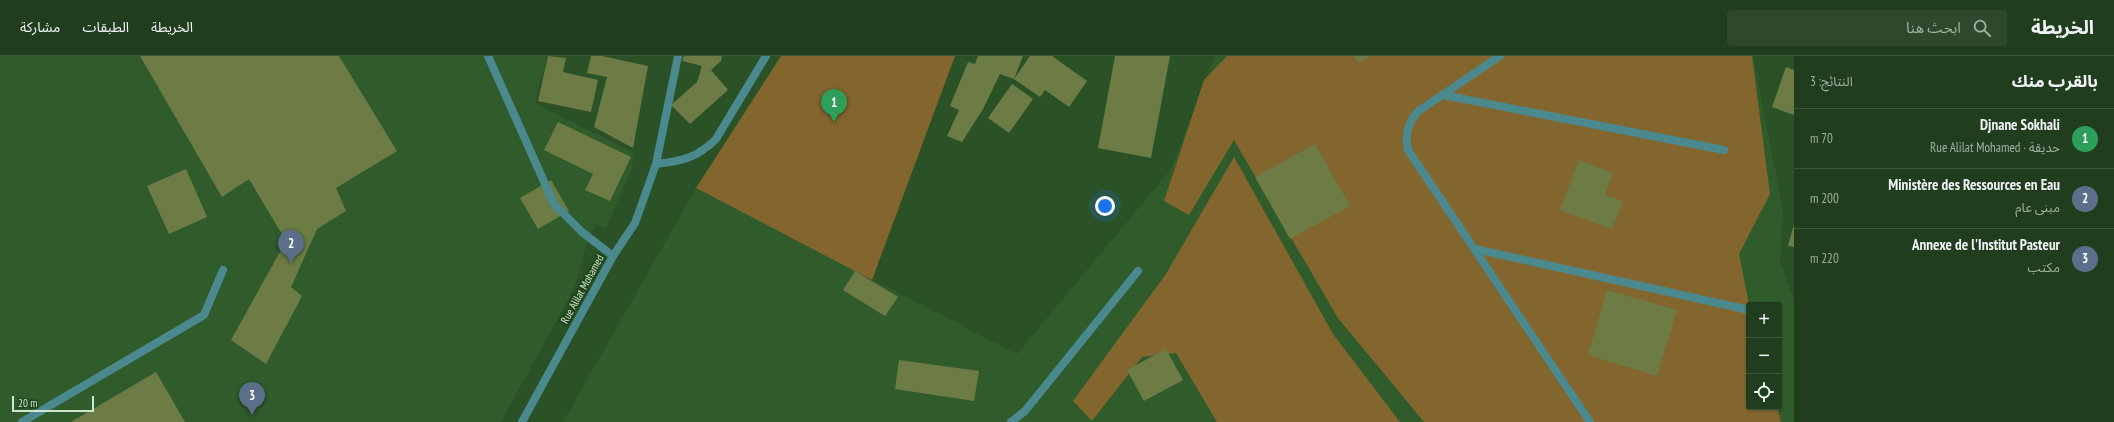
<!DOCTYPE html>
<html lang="ar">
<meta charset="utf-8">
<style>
body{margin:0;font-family:"PT Sans Narrow","Noto Sans Arabic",sans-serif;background:#2d482a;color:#f1f3f6;direction:rtl}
.controls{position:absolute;right:12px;bottom:12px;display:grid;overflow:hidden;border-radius:4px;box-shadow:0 1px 3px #0004}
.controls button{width:36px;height:36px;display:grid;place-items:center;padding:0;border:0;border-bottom:1px solid #3d563b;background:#203d1d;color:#f1f3f6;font:20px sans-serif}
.scale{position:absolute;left:12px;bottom:10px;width:82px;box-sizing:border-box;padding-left:4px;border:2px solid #d0e6cd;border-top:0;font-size:11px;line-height:14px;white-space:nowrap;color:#d0e6cd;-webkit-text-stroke:3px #20461c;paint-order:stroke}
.you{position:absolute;left:1105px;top:150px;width:14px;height:14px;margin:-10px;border:3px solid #fff;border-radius:50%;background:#1a73e8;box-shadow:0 0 0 6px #1a73e833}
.badge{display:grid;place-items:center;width:26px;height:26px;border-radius:50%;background:#8abfa5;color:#fff;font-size:13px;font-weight:700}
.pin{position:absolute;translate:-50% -33px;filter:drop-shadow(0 1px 2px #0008)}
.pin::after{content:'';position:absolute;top:21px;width:14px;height:12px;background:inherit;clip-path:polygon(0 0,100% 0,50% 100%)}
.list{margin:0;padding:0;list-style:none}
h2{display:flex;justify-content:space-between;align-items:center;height:52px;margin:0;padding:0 16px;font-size:17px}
h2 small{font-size:13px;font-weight:400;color:#a2aea4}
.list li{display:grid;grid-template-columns:26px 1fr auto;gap:12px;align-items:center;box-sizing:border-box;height:60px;padding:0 16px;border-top:1px solid #3d563b}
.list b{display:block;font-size:15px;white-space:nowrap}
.list p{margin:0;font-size:13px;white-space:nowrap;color:#a2aea4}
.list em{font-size:13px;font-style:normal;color:#a2aea4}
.icon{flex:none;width:22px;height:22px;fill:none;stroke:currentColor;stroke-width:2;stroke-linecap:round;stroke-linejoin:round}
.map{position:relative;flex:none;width:1794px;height:366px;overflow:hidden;direction:ltr}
header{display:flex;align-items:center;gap:24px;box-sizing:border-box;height:56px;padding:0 20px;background:#203d1d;border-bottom:1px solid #3d563b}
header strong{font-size:19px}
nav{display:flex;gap:22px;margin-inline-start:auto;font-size:14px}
.search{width:280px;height:36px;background:#2d482a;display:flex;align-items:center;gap:10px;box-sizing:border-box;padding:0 14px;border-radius:4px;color:#a2aea4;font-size:15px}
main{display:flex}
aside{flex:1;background:#203d1d}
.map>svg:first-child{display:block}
</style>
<header>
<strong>الخريطة</strong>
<div class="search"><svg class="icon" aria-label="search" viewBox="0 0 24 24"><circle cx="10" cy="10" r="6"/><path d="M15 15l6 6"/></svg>ابحث هنا</div>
<nav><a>الخريطة</a><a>الطبقات</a><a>مشاركة</a></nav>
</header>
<main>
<aside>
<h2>بالقرب منك<small>النتائج: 3</small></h2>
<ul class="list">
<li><span class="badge" style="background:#2e9e5b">1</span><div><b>Djnane Sokhali</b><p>حديقة · Rue Alilat Mohamed</p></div><em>70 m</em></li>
<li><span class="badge" style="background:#5c6f8a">2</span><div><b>Ministère des Ressources en Eau</b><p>مبنى عام</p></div><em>200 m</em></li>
<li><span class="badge" style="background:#5c6f8a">3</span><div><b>Annexe de l'Institut Pasteur</b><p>مكتب</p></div><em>220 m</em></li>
</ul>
</aside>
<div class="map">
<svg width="1794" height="366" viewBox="0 0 1794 366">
<rect width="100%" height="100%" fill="#2b5127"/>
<path fill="#305c2c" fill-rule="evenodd" d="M0,0H547L535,47L634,97L632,112L606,173L597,168L589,181L574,233L501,366H0Z
M1215,0H1753L1783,155L1780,205L1794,245V366H563L696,132L1017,298L1171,113ZM1749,249H1779V351H1749Z"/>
<path fill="#83662d" d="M781,0H955L872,224L696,132Z
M1227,0H1752L1770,138L1739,198L1749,249V351H1777L1781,366H1424L1338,262L1234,84L1189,159L1164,145L1204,24Z
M1234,101L1333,278L1400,366H1217L1176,297L1142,301L1092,365L1073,345L1166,218Z"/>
<path fill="#6c7c44" d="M140,0H339L397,95L336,132L346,155L317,173L291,231L302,240L266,308L231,284L286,185L249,123L222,141Z
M548,0L566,2L563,16L598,24L591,56L538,45Z
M591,0H602L648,10L633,92L594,71L607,21L587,17Z
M684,0H722L721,5L711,14L728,34L690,68L671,49L697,26L702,10L682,5Z
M978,0H1023L1014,23L1000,18L983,53L962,86L947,80L959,54L950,50L968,6L975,8Z
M1030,0H1052L1087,25L1069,51L1045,34L1040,41L1014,23Z
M1115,0H1170L1151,102L1098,92Z
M1354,0H1370L1359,7Z
M1786,11L1794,14V59L1772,51Z
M1012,28L1033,43L1009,77L988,62Z
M558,66L631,101L610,145L585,134L593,118L544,94Z
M1315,88L1350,150L1290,183L1255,121Z
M1579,104L1613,117L1605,139L1623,145L1612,173L1560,154Z
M186,113L207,161L169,178L147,130Z
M551,124L569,155L538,173L520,142Z
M1794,168V191L1788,190Z
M855,215L898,241L885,260L843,234Z
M1607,234L1677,254L1657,320L1588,299Z
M1166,293L1183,324L1144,345L1127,314Z
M899,304L979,315L974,345L895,333Z
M156,316L185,366H71Z"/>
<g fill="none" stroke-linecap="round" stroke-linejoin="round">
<path stroke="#4a8a8f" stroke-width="8" d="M488,0L554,148L582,176L613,200
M1500,0L1417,56C1407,70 1405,78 1408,94L1590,366
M1443,39L1724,94
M1475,193L1749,254
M22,366L204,259L223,214
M1011,366L1025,355L1138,215"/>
<path stroke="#4a8a8f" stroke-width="8" d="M656,108C682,105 697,102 716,83L766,0
M522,366L613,200L635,167L656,108L678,0"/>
</g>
<g text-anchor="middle" stroke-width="4" stroke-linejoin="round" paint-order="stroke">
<g font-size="11" fill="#d0e6cd" stroke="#20461c">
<text transform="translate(582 233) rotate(-61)" y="4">Rue Alilat Mohamed</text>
</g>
</g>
</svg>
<div class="controls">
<button>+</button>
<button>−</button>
<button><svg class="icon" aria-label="locate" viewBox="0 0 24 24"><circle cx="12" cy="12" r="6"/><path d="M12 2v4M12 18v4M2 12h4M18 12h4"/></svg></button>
</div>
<div class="scale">20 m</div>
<div class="you"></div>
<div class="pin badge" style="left:834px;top:66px;background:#2e9e5b">1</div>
<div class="pin badge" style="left:291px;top:207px;background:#5c6f8a">2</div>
<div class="pin badge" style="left:252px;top:359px;background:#5c6f8a">3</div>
</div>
</main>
